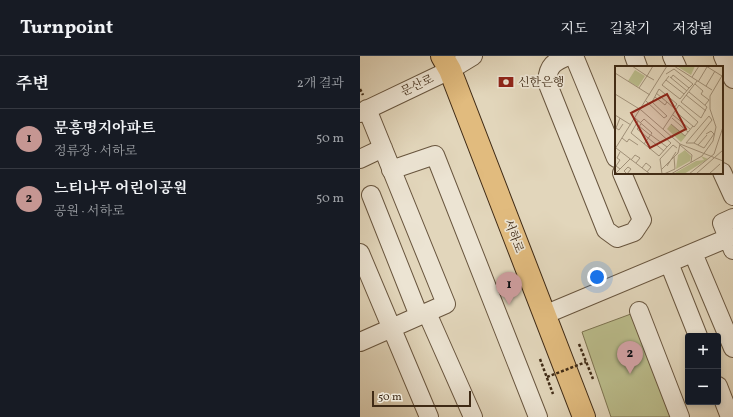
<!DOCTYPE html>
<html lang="ko">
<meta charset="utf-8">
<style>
body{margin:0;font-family:Vollkorn,"Noto Serif KR",serif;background:#20242c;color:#f1f3f6}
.controls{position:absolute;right:12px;bottom:12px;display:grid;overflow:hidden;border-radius:4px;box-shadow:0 2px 6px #0003}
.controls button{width:36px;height:36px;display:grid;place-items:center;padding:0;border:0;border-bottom:1px solid #363941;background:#171b24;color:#f1f3f6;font:20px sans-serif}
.scale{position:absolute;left:12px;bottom:10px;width:99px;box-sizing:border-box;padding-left:4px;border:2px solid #3f2a15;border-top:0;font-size:11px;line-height:14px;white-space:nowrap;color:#3f2a15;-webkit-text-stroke:3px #ece4d3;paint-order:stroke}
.you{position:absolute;left:237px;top:221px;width:14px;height:14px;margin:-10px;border:3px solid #fff;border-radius:50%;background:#1a73e8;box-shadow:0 0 0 6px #1a73e833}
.badge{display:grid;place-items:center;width:26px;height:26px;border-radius:50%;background:#c59692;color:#111;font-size:13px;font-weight:700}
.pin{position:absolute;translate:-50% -33px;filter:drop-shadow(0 1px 2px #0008)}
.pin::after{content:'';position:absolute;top:21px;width:14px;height:12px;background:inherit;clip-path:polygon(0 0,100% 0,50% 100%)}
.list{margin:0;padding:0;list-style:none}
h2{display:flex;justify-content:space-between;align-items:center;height:52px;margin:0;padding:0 16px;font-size:17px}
h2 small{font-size:13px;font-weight:400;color:#9ea1a6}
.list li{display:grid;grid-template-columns:26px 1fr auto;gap:12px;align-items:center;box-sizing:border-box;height:60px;padding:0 16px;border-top:1px solid #363941}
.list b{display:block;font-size:15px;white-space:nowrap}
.list p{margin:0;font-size:13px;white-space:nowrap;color:#9ea1a6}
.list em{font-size:13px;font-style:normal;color:#9ea1a6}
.map{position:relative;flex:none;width:373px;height:361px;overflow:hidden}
header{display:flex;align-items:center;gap:24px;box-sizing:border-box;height:56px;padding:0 20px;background:#171b24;border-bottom:1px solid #363941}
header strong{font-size:19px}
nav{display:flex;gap:22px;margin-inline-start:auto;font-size:14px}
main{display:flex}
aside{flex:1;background:#171b24}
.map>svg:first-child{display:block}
</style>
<header>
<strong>Turnpoint</strong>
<nav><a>지도</a><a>길찾기</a><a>저장됨</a></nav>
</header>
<main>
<aside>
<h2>주변<small>2개 결과</small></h2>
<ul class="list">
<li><span class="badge">1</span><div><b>문흥명지아파트</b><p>정류장 · 서하로</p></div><em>50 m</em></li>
<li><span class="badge">2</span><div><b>느티나무 어린이공원</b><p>공원 · 서하로</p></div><em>50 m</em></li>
</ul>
</aside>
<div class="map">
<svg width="373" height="361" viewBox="0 0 373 361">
<rect width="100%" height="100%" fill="#e2d6bb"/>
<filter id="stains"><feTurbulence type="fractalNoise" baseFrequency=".005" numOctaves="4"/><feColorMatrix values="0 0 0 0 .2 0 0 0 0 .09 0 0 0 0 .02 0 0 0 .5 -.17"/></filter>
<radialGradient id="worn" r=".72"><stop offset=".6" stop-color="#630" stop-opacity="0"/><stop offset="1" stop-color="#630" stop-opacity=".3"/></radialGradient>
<path fill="#babc8b" stroke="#7c7350" d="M279,255L320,361H251L222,276Z"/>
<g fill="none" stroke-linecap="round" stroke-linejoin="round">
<defs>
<path id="minor" d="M208,0C194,6 188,9 187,26L246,174L257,182L274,176L282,164L262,117
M214,0L256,102
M274,0L278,11
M312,0L317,11
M363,0L373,23
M0,57L90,14L113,0
M0,103L23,92
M31,114L75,99L178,361
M362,116L373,140
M11,139L59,260
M373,162L362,167L373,194
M0,197L69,361
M333,197L373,292
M309,207L338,280
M279,255L320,361
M67,257L113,361
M184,259L368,182
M0,286L86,248L7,53
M358,330L370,361"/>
<path id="major" d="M82,0L90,14L224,361"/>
</defs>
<use href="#minor" stroke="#68553e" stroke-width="20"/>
<use href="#major" stroke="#3f2a15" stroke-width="24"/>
<path stroke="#3f2a15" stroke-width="2.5" stroke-dasharray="3 2" stroke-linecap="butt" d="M0,33L3,39
M219,288L233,323
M180,303L193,338"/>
<use href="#minor" stroke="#ece4d3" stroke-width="18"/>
<use href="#major" stroke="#e1bb7e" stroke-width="22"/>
<path stroke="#3f2a15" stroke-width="2.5" stroke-dasharray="3 2" stroke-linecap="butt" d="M187,321L226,306"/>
</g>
<defs>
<symbol id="bank-bare" viewBox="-9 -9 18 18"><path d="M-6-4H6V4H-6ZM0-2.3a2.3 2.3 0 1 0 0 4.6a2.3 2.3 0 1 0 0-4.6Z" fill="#8f2418" stroke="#ece4d3" stroke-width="2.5" paint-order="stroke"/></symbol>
</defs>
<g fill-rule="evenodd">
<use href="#bank-bare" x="135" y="15" width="22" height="22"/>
</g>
<g text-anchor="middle" stroke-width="3.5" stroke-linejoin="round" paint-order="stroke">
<g font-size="12" fill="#3f2a15" stroke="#ece4d3" text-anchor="start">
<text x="158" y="30">신한은행</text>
</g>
<g font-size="12" fill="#3f2a15" stroke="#ece4d3">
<text transform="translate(57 29) rotate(-25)" y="4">문산로</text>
<text transform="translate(154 180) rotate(69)" y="4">서하로</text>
</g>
</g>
<g transform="translate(255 10)">
<rect width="108" height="108" fill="#e2d6bb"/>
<path d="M80,0L76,9L63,1L64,0ZM20,4L30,10L23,21L13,15ZM56,58L71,70L66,76L52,63ZM70,84L76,90L75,95L61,103L63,89ZM86,90L93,93L69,108H58L81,95L89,94Z" fill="#babc8b"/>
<path fill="none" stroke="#a19179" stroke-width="1" d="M17,0L32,10L38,0M59,0L97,24M91,0L107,10M0,7L35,29M51,8L59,3L78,18L74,22M54,10L47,19L65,33L74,22L58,9L56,12M55,11L72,25M77,11L84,0M51,14L69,28M83,16L92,1M80,18L88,25L86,28L94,34L90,39M91,20L100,5M24,22L32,10L39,14M74,26L92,41L86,52L66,36L82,15M0,28L26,44L65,78L108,95M71,29L91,45M40,31L50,39L52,36L41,27M31,35L49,52L52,50L37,36L35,38M37,36L44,23L62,38L59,42L52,36M0,49L16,59M58,49L75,63M94,50L97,54L79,77H71ZM5,52L1,62L4,64L8,58M20,52L37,67L29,78M57,52L73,66M23,55L16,67L44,90L52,81L36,69M25,57L29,53L56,77L52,81M26,58L22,63L49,85M56,58L70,70L78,60M24,60L35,69M48,63L64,39L83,56L79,61L61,46M7,72L12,76L14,73L23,79M79,77L89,82L99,68L96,65L91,68M65,79L77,89L76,96M83,79L92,69M1,82L35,108M0,83L52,0M5,86L2,92L5,94L1,100L5,103M16,94L20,89L25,92L21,97M52,100L61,86M13,101L16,103L12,108L9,105ZM27,102L31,97L36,101L32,106M46,104L63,87L65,78M1,107L15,93M47,108L45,93L58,79L62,82M49,108L60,103L59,91M56,108L87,90L98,75L101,61L95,43V30L108,8M74,108L99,88L108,61M81,108L108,84M94,108L105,98"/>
<path fill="#8f2418" fill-opacity="0.15" stroke="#8f2418" stroke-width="2" d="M52,28L71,63L35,82L16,47Z"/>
<rect width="108" height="108" fill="none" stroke="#3f2a15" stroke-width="2"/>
</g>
<rect width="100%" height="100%" filter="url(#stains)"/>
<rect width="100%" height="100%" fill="url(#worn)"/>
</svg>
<div class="controls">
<button>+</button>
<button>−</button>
</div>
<div class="scale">50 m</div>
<div class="you"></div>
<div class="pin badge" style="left:149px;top:249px">1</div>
<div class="pin badge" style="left:270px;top:318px">2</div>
</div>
</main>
